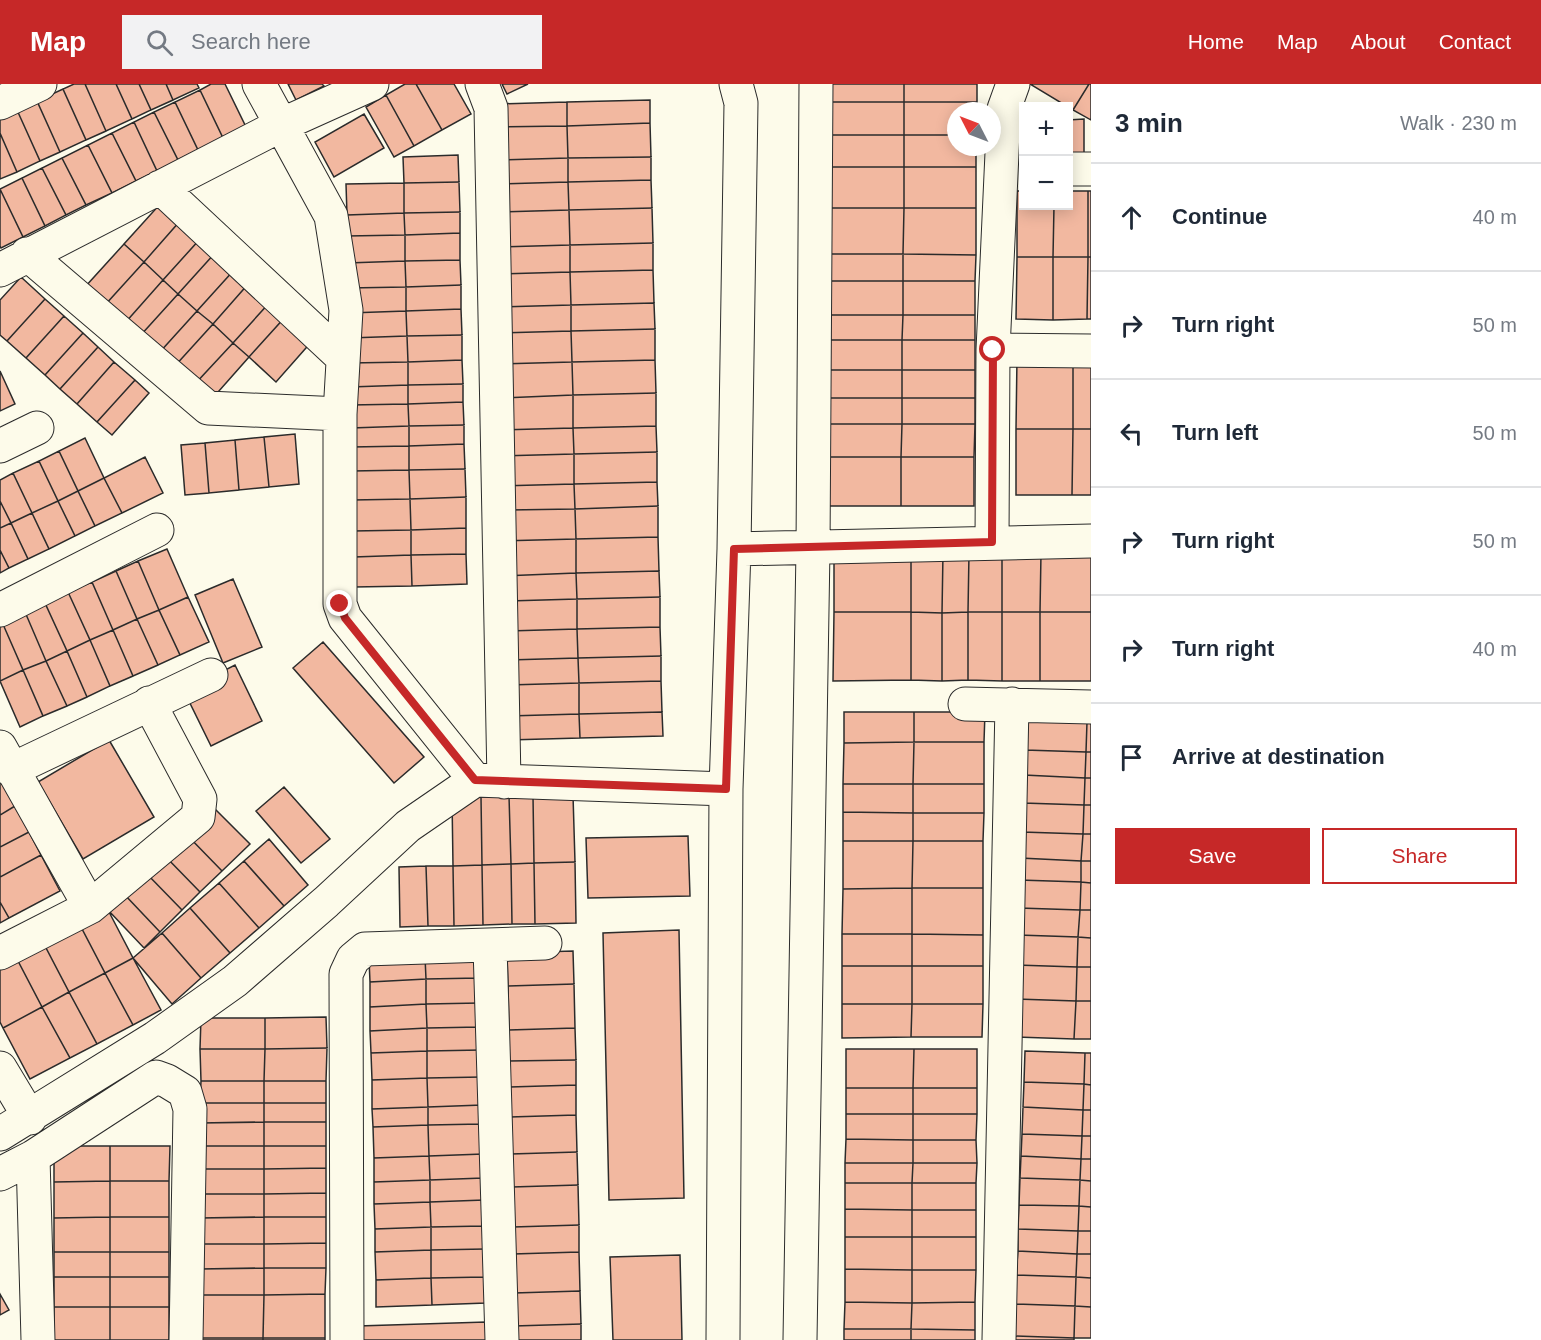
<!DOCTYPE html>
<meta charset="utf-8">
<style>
body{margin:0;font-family:Arial,sans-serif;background:#f2f2f3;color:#1f2937}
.controls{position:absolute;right:18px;top:18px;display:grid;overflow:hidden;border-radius:0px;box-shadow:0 3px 15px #0003}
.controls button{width:54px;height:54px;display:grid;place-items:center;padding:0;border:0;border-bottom:2px solid #e0e1e3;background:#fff;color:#1f2937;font:30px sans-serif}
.compass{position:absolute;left:947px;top:18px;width:54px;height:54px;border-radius:50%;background:#fff;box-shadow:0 3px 15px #0003;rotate:312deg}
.stop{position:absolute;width:18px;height:18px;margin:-14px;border:4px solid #c62828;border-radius:50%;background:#fff}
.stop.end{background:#c62828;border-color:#fff;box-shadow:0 2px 6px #0008}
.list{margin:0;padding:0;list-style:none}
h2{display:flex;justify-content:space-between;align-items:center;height:78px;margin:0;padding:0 24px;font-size:26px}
h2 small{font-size:20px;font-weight:400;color:#747a83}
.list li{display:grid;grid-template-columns:39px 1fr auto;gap:18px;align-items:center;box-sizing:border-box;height:108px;padding:0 24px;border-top:2px solid #e0e1e3}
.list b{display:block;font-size:22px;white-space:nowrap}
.list em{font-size:20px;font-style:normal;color:#747a83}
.actions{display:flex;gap:12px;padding:18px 24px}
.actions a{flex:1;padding:14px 0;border:2px solid #c62828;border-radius:0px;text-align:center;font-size:21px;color:#c62828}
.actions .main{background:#c62828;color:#fff}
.icon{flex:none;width:33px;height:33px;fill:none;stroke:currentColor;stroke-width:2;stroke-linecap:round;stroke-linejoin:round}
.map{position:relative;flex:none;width:1091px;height:1256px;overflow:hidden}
header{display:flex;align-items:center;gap:36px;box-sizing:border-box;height:84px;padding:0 30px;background:#c62828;color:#fff}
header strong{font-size:28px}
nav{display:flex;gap:33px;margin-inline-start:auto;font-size:21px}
.search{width:420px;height:54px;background:#f2f2f3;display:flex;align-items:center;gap:15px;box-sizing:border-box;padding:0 21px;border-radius:0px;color:#747a83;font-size:22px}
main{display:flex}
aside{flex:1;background:#fff}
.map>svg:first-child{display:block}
</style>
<header>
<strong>Map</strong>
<div class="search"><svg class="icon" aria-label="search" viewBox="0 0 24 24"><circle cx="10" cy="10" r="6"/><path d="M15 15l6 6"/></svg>Search here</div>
<nav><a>Home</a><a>Map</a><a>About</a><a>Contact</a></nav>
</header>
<main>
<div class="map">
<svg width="1091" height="1256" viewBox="0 0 1091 1256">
<rect width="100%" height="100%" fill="#fdfbea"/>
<path fill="#f2b8a0" stroke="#2b2b2b" stroke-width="1.5" d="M74,0H85L106,47L86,56L63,5Z
M85,0H116L132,35L106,47Z
M116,0H139L151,26L132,35Z
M139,0H166L173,16L151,26Z
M166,0H197L199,4L173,16Z
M211,0H225L246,43L223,54L200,6Z
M288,0H322L324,2L296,16Z
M405,0H416L442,46L414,62L386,11Z
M416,0H454L471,30L442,46Z
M502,0H528L507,10Z
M830,0H904V18H830Z
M904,0H977V18H904Z
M1030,0H1089L1073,26Z
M1089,0H1091V36L1073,26Z
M63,5L86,56L60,68L37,17Z
M200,6L223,54L198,66L175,18Z
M386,11L414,62L394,73L366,23Z
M650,16V39L567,42V18Z
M37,17L60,68L40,77L17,26Z
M175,18L198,66L178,76L154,28Z
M567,18V42L495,43V20Z
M830,18H904V51H829Z
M904,18H977V27H956V51H904Z
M17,26L40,77L17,88L0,49V34Z
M154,28L178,76L157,87L134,38Z
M364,30L384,64L334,93L315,58Z
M1084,35V70H1068V36Z
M1015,37H1023V71L1016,72Z
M134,38L157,87L136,97L112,49Z
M650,39L651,73L568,74L567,42Z
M567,42L568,74L496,76L495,43Z
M0,49L17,88L0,95Z
M112,49L136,97L112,109L88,61Z
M829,51H904V83H829Z
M904,51H956V63H976V83H904Z
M88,61L112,109L86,121L62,74Z
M458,71L459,98L404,99L403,73Z
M651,73V96L568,98V74Z
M62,74L86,121L66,131L42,84Z
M568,74V98L496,100V76Z
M829,83H904V124H829Z
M904,83H976V124H904Z
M42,84L66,131L45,142L22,94Z
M22,94L45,142L23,153L0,105Z
M651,96L652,124L569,126L568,98Z
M459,98L460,128L404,129V99Z
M568,98L569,126L497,128L496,100Z
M404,99V129L347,131L346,100Z
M0,105L23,153L1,164L0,162Z
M1017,107H1023V122H1054L1053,173H1017Z
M1068,107H1088V173H1053L1054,122H1068Z
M1088,107H1091V173H1088Z
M161,119L180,137L144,178L124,160Z
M652,124L653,159L570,161L569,126Z
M829,124H904L903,170H829Z
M904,124H976V171L903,170Z
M569,126L570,161L497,163V128Z
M460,128V149L405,151L404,129Z
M404,129L405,151L347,152V131Z
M180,137L200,155L163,196L144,178Z
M460,149V176L405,177V151Z
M405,151V177L347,179V152Z
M200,155L215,169L178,210L163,196Z
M653,159V186L570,188V161Z
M124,160L144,178L105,221L85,203Z
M570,161V188L498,190L497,163Z
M215,169L234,186L197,227L178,210Z
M829,170H903V197H828Z
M903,170L976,171L975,197H903Z
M1017,173H1053V236L1016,235Z
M1053,173H1088L1087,235L1053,236Z
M1088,173H1091V235H1087Z
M460,176L461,201L406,203L405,177Z
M405,177L406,203L348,204L347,179Z
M144,178L163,196L125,239L105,221Z
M234,186L249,199L213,240L197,227Z
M653,186L654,219L571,221L570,188Z
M570,188L571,221L499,223L498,190Z
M21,193L45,215L7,257L0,251V216Z
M163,196L178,210L140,252L125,239Z
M828,197H903V231H828Z
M903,197H975V231H903Z
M249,199L270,218L233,259L213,240Z
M461,201V225L406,227V203Z
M406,203V227L349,229L348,204Z
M178,210L197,227L159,269L140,252Z
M45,215L64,232L26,274L7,257Z
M270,218L286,232L249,273L233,259Z
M654,219L655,245L571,247V221Z
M571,221V247L499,249V223Z
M461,225L462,251L407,252L406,227Z
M197,227L213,240L174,283L159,269Z
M406,227L407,252L349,254V229Z
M828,231H903L902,256H828Z
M903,231H975V256H902Z
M64,232L83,249L45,291L26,274Z
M286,232L313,256L276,298L249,273Z
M213,240L233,259L194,301L174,283Z
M655,245V276L572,278L571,247Z
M571,247L572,278L499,280V249Z
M83,249L98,263L60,305L45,291Z
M462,251V276L408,278L407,252Z
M407,252L408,278L350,279L349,254Z
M828,256H902V286H828Z
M902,256H975V286H902Z
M233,259L249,273L211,316L194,301Z
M98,263L114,278L77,320L60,305Z
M1017,273H1073V345H1016Z
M1073,273H1091V345H1073Z
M462,276L463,300L408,301V278Z
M655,276L656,309L573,311L572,278Z
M114,278L135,296L97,338L77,320Z
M408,278V301L350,303V279Z
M572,278L573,311L500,314L499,280Z
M828,286H902V314H828Z
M902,286H975V314H902Z
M0,287L15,320L0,327Z
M135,296L149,309L112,351L97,338Z
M463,300V318L408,320V301Z
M408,301V320L350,321V303Z
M656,309V342L573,344V311Z
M573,311V344L501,346L500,314Z
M828,314H902V340H827Z
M902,314H975V340H902Z
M463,318L464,341L409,342L408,320Z
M408,320L409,342L351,344L350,321Z
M827,340H902L901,373H827Z
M902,340H975L974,373H901Z
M464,341V360L409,362V342Z
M409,342V362L351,363V344Z
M656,342L657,368L574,370L573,344Z
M573,344L574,370L502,372L501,346Z
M1016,345H1073L1072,411H1016Z
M1073,345H1091V411H1072Z
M295,350L299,400L269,403L264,353Z
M264,353L269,403L239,406L235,356Z
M85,354L104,394L78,407L59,367Z
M235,356L239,406L209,409L205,359Z
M205,359L209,409L185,411L181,361Z
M464,360L465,385L409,386V362Z
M409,362V386L352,387L351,363Z
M59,367L78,407L58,417L39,377Z
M657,368V398L574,400V370Z
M574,370V400L502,402V372Z
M145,373L163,409L122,429L104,394Z
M827,373H901V422H827Z
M901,373H974V422H901Z
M39,377L58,417L32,429L13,389Z
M465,385L466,413L410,415L409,386Z
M409,386L410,415L352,416V387Z
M13,389L32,429L11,439L0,417V396Z
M104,394L122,429L95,442L78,407Z
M657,398L658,422L575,425L574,400Z
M574,400L575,425L502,426V402Z
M78,407L95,442L75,452L58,417Z
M466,413V444L411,446L410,415Z
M410,415L411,446L353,447L352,416Z
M0,417L11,439L0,444Z
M58,417L75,452L49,465L32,429Z
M658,422V453L576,455L575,425Z
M575,425L576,455L503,457L502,426Z
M32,429L49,465L28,475L11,439Z
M11,439L28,475L9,484L0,466V444Z
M466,444V470L411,471V446Z
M411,446V471L354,473L353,447Z
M658,453L659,487L576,489V455Z
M576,455V489L504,492L503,457Z
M167,465L188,513L159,526L138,477Z
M0,466L9,484L0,489Z
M834,469H911V528H834Z
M911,469H943L942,529L911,528Z
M943,469H969L968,528L942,529Z
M969,469H1002V528H968Z
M1002,469H1041L1040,528H1002Z
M1041,469H1091V528H1040Z
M466,470L467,500L412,502L411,471Z
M411,471L412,502L354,503V473Z
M138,477L159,526L137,535L116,487Z
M116,487L137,535L113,546L92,498Z
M659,487L660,513L577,515L576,489Z
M576,489L577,515L504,517V492Z
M233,495L262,563L223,579L195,511Z
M92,498L113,546L90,556L68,508Z
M68,508L90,556L67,567L45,519Z
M188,513L209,558L180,571L159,526Z
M660,513V543L577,545V515Z
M577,515V545L505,547L504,517Z
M45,519L67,567L46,577L25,528Z
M159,526L180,571L158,581L137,535Z
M25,528L46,577L23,586L2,538Z
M834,528H911V596L833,597Z
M911,528L942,529V597L911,596Z
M968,528V596L942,597V529Z
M968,528H1002V597L968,596Z
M1002,528H1040V597H1002Z
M1040,528H1091V597H1040Z
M137,535L158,581L133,592L113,546Z
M2,538L23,586L0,597V539Z
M660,543L661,572L578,574L577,545Z
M577,545L578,574L505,576V547Z
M113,546L133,592L110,602L90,556Z
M90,556L110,602L87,613L67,567Z
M323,558L424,673L394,699L293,584Z
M67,567L87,613L67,622L46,577Z
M661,572V597L579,599L578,574Z
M578,574L579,599L506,601L505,576Z
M46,577L67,622L43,632L23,586Z
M235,581L262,637L211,662L184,607Z
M23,586L43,632L20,643L0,597Z
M661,597L662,628L579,630V599Z
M579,599V630L506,632V601Z
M662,628L663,652L580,654L579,630Z
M844,628H914V658L844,659Z
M914,628H985L984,658H914Z
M579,630L580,654L507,656L506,632Z
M1026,636L1087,638L1086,668L1025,666Z
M1087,638H1091V668H1086Z
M109,656L154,733L83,775L38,698Z
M914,658L913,700H843L844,659Z
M914,658H984V700H913Z
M1025,666L1086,668L1085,694L1024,691Z
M1086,668H1091V694H1085Z
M1024,691L1085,694L1084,721L1023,719Z
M0,694L15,722L0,731Z
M1085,694H1091V721H1084Z
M843,700H913V729L843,728Z
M913,700H984V729H913Z
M284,703L330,755L301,779L256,727Z
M573,711L575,778L534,779L533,712Z
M509,712L511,780L482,781L481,713Z
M509,712H533L534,779L511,780Z
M481,713L482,781L453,782L452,714Z
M1023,719L1084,721L1083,750L1022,748Z
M1084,721H1091V750H1083Z
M15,722L29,748L0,763V731Z
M213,723L250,760L222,787L186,750Z
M843,728L913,729V757H843Z
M913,729H984L983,757H913Z
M29,748L41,771L0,793V763Z
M1022,748L1083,750L1081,777L1020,774Z
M186,750L222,787L200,808L164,771Z
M1083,750H1091V777H1081Z
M688,752L690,812L588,814L586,754Z
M269,755L308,801L284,822L244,777Z
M843,757H913L912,804L843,805Z
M913,757H983V804H912Z
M41,771L60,807L9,834L0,818V793Z
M164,771L200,808L182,826L146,789Z
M1020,774L1081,777V798L1019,796Z
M244,777L284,822L259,844L219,799Z
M1081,777H1091V799L1081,798Z
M575,778L576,839L535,840L534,779Z
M534,779L535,840H512L511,780Z
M511,780L512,840L483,841L482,781Z
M482,781L483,841L454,842L453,782Z
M426,782H453L454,842H428Z
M426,782L428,842L400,843L399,783Z
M146,789L182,826L160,848L124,810Z
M1019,796L1081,798L1080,826L1019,824Z
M1081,798L1091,799V826H1080Z
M219,799L259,844L230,869L190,824Z
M912,804V850H842L843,805Z
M912,804H983V851L912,850Z
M124,810L160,848L144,864L108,826Z
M0,818L9,834L0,839Z
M190,824L230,869L201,894L162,849Z
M1019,824L1080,826L1078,853L1018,851Z
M108,826L133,874L105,889L80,841Z
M1080,826H1091V854L1078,853Z
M80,841L105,889L69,908L44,860Z
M679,846L684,1114L609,1116L603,849Z
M162,849L201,894L172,920L133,874Z
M842,850H912V882H842Z
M912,850L983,851V882H912Z
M1018,851L1078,853L1077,883L1016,881Z
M1078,853L1091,854V883H1077Z
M44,860L69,908L42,923L17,875Z
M573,867L574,900L508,902L507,869Z
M479,871V894L426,895L425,873Z
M425,873L426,895L370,898L369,875Z
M133,874L161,926L133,941L105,889Z
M17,875L42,923L3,944L0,938V884Z
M1016,881L1077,883L1076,917L1015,915Z
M842,882H912V920H842Z
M912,882H983V920H912Z
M1077,883H1091V917H1076Z
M105,889L133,941L97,960L69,908Z
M479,894L480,919L426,920V895Z
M426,895V920L370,923V898Z
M574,900L575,944L509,946L508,902Z
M69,908L97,960L70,974L42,923Z
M1015,915L1076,917L1074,955L1013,953Z
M1076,917H1091V955H1074Z
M480,919V943L427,944L426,920Z
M426,920L427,944L370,947V923Z
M842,920H912L911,953L842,954Z
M912,920H983L982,953H911Z
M42,923L70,974L30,995L3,944Z
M326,933L327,964L265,965V934Z
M201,934H265V965H200Z
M480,943L481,966L427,967V944Z
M427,944V967L371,969L370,947Z
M575,944L576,976L509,977V946Z
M327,964L326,997H264L265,965Z
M200,965H265L264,997H201Z
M846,965H914L913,1004H846Z
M914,965H977V1004H913Z
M481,966L482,993L427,994V967Z
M427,967V994L372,996L371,969Z
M1025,967L1085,969L1084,1000L1024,998Z
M1085,969H1091V1001L1084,1000Z
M576,976V1001L510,1003L509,977Z
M482,993V1021L428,1023L427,994Z
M427,994L428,1023L372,1025V996Z
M201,997H264V1019H200Z
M264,997H326V1019H264Z
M1024,998L1084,1000L1083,1026L1023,1023Z
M1084,1000L1091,1001V1026H1083Z
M576,1001V1031L510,1033V1003Z
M846,1004H913V1030H846Z
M913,1004H977V1030H913Z
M200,1019H264V1038L200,1039Z
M264,1019H326V1038H264Z
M482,1021V1040L428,1041V1023Z
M428,1023V1041L373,1043L372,1025Z
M1023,1023L1083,1026L1082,1052L1022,1050Z
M1083,1026H1091V1052H1082Z
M846,1030H913V1056L846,1055Z
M913,1030H977L976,1056H913Z
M576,1031L577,1068L511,1070L510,1033Z
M264,1038V1062H200V1039Z
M264,1038H326V1062H264Z
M482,1040L483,1070L429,1072L428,1041Z
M428,1041L429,1072L374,1074L373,1043Z
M1022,1050L1082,1052L1081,1075L1021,1072Z
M1082,1052H1091V1075H1081Z
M846,1055L913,1056V1079H845Z
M913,1056H976L977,1079H913Z
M54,1062H110V1097L54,1098Z
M110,1062H170L169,1097H110Z
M200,1062H264V1085H200Z
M264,1062H326V1084L264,1085Z
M577,1068L578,1101L512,1103L511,1070Z
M483,1070V1094L430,1096L429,1072Z
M429,1072L430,1096L374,1098V1074Z
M1021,1072L1081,1075L1080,1096L1020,1094Z
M1081,1075H1091V1097L1080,1096Z
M845,1079H913L912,1099H845Z
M913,1079H977L976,1099H912Z
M326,1084V1109L264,1110V1085Z
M200,1085H264V1110H200Z
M483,1094L484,1116L430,1118V1096Z
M1020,1094L1080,1096L1079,1122L1019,1121Z
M430,1096V1118L374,1120V1098Z
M1080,1096L1091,1097V1123L1079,1122Z
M110,1097V1133L54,1134V1098Z
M110,1097H169V1133H110Z
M845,1099H912V1126L845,1125Z
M912,1099H976V1126H912Z
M578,1101L579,1141L513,1143L512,1103Z
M326,1109V1133H264V1110Z
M200,1110H264V1133L200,1134Z
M484,1116V1142L431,1143L430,1118Z
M430,1118L431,1143L375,1145L374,1120Z
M1019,1121L1079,1122L1078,1147L1018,1145Z
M1079,1122L1091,1123V1147H1078Z
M845,1125L912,1126V1153H845Z
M912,1126H976V1153H912Z
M110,1133V1168H54V1134Z
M110,1133H169V1168H110Z
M264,1133V1160H200V1134Z
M264,1133H326V1159L264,1160Z
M579,1141V1168L513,1170V1143Z
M484,1142L485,1165L431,1166V1143Z
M431,1143V1166L375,1168V1145Z
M1018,1145L1078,1147L1077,1170L1018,1167Z
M1078,1147H1091V1170H1077Z
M845,1153H912V1186L845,1185Z
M912,1153H976V1186H912Z
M326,1159V1184H264V1160Z
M200,1160H264V1184L200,1185Z
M485,1165V1193L431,1194V1166Z
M431,1166V1194L376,1196L375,1168Z
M1018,1167L1077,1170L1076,1193L1016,1191Z
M54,1168H110V1193H54Z
M110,1168H169V1193H110Z
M579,1168L580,1207L514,1209L513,1170Z
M1077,1170H1091V1194L1076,1193Z
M680,1171L682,1256H613L610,1173Z
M264,1184V1211H200V1185Z
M264,1184H326L325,1210L264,1211Z
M845,1185L912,1186V1219L845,1218Z
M912,1186H976L975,1218L912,1219Z
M1016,1191L1076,1193L1075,1222L1016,1220Z
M54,1193H110V1223H54Z
M110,1193H169V1223H110Z
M485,1193L486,1219L432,1221L431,1194Z
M1076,1193L1091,1194V1223L1075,1222Z
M431,1194L432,1221L376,1223V1196Z
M580,1207L581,1240L514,1242V1209Z
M0,1210L9,1226L0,1231Z
M325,1210V1254H263L264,1211Z
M200,1211H264L263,1254H200Z
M845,1218L912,1219L911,1245H844Z
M975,1218V1246L911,1245L912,1219Z
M1016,1220L1075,1222L1074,1254L1014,1252Z
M1075,1222L1091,1223V1254H1074Z
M54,1223H110V1256H54Z
M110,1223H169V1256H110Z
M486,1238V1256H359L358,1242Z
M581,1240V1256H515L514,1242Z
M844,1245H911V1256H844Z
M911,1245L975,1246V1256H911Z
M1014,1252L1074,1254V1256H1014Z
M200,1254H263V1256H200Z
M263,1254H325V1256H263Z"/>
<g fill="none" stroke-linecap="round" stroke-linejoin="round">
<defs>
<path id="minor" d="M259,0L331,132L346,226L340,330V520L345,534L475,696L726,705
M482,0L491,24L504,698
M0,19L40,0
M1068,85H1091
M160,103L343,274
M27,170L208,324L340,330
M0,186L281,41L372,0
M993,266L1091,267
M0,362L37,344
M992,457L993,266L1004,25L1013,0
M734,465L1091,457
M0,526L157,446
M965,620L1091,623
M0,663L90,823
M11,686L211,591
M490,863L502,1256
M0,869L90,823L198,733L200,715L149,619
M0,984L30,1034
M0,1050L155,954L235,897L326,818L408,742L475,696
M33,1073L38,1256
M0,1090L33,1073L156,993L167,997L185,1008L190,1025L186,1256
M347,1256L346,890L353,875L365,865L545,859
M723,1256L726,705L734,465L741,19L736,0
M800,1256L813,465L816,0
M999,1256L1012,620"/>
</defs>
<use href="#minor" stroke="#2b2b2b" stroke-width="35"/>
<use href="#minor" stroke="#fdfbea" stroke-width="33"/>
</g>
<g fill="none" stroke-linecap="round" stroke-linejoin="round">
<path stroke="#c62828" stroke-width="8" d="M340,520L345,534L475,696L726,705L734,465L992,458L993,266"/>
</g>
</svg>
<div class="controls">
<button>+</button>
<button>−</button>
</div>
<svg class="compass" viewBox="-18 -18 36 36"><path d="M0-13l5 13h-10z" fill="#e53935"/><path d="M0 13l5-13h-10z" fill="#747a83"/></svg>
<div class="stop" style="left:993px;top:266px"></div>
<div class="stop end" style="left:340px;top:520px"></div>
</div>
<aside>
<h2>3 min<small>Walk · 230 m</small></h2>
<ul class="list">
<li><svg class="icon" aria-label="ahead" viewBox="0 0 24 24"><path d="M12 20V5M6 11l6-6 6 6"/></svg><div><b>Continue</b></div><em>40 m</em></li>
<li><svg class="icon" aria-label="right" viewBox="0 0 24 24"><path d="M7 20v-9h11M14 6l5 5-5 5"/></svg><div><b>Turn right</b></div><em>50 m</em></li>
<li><svg class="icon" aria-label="left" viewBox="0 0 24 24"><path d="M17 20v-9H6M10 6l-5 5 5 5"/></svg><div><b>Turn left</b></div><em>50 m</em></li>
<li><svg class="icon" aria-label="right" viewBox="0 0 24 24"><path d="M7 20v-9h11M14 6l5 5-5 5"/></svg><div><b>Turn right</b></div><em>50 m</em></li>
<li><svg class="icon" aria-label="right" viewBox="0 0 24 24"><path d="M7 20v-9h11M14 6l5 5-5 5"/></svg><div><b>Turn right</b></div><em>40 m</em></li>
<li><svg class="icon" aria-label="arrive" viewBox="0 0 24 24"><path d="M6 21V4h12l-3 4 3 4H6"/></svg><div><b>Arrive at destination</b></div></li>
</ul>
<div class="actions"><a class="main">Save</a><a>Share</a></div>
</aside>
</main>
